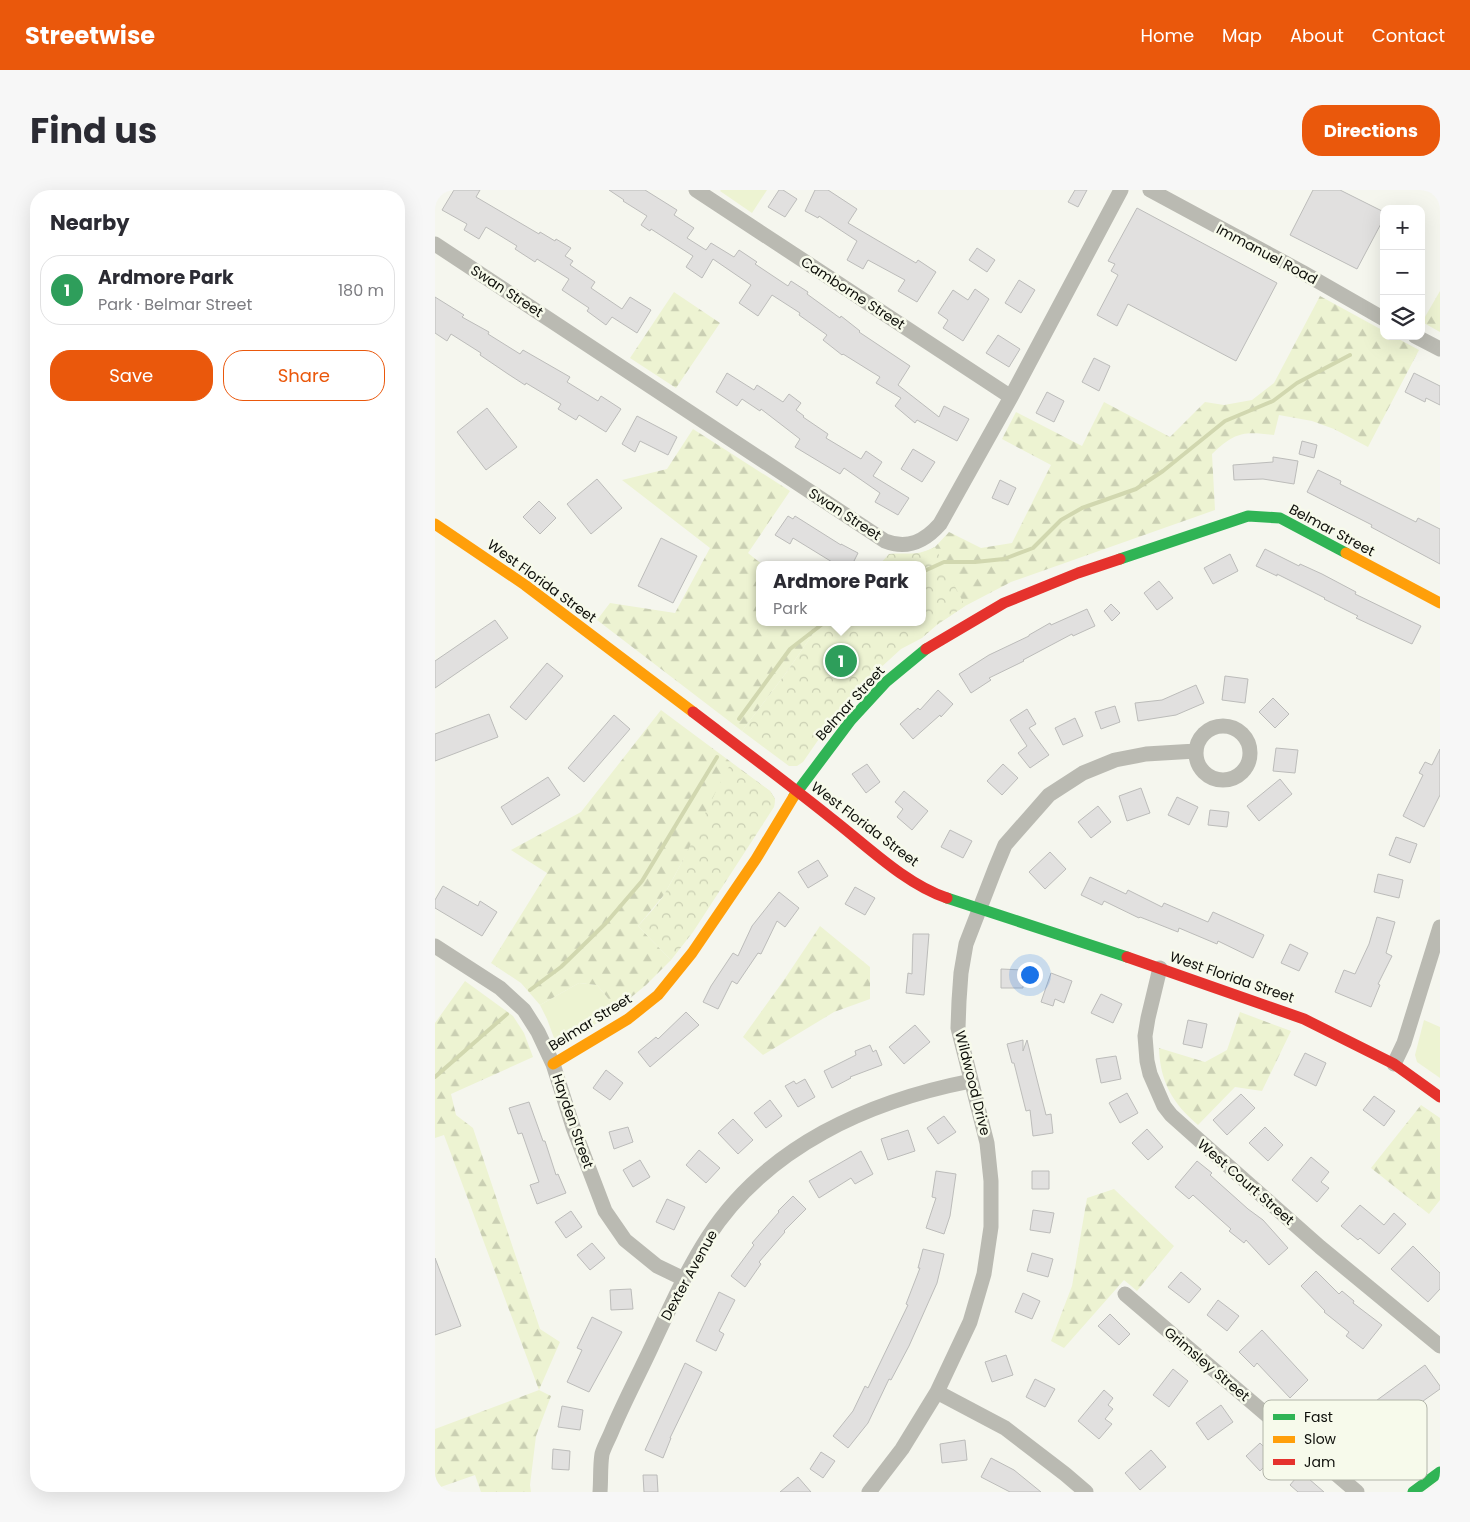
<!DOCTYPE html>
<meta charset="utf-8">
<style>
body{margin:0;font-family:Poppins,sans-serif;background:#f7f7f7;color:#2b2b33}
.controls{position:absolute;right:15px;top:15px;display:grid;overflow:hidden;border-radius:10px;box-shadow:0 5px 20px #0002}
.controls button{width:45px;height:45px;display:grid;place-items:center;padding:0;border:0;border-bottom:1px solid #e1e1e2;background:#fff;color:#2b2b33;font:25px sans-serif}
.you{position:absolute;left:594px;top:784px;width:18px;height:18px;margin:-12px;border:4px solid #fff;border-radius:50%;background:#1a73e8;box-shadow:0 0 0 8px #1a73e833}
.badge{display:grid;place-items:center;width:32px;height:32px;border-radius:50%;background:#ea580c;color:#fff;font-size:16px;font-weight:700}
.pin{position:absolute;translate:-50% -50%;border:2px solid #fff;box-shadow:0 1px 5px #0006}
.popup{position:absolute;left:321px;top:371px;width:170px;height:65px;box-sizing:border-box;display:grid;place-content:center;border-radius:10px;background:#fff;filter:drop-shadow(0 1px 4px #0005);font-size:16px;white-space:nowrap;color:#7c7c81}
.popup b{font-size:19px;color:#2b2b33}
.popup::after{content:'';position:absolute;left:50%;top:100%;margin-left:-10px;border:10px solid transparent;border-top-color:#fff}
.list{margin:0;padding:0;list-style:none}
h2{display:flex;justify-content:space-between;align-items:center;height:65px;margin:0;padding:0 20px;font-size:21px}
h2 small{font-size:16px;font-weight:400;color:#7c7c81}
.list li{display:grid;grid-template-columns:32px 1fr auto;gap:15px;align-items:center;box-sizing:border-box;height:70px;margin:0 10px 10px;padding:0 10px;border:1px solid #e1e1e2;border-radius:20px}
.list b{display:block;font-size:19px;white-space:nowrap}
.list p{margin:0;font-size:16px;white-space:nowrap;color:#7c7c81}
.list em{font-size:16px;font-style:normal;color:#7c7c81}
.actions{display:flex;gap:10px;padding:15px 20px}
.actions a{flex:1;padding:11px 0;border:1px solid #ea580c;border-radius:20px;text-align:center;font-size:18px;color:#ea580c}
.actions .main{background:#ea580c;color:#fff}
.icon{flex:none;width:28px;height:28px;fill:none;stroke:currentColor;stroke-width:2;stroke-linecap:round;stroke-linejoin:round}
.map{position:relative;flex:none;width:1005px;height:1302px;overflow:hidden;border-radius:20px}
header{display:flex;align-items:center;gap:30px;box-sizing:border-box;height:70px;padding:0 25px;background:#ea580c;color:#fff}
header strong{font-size:24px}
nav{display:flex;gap:28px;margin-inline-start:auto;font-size:18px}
.intro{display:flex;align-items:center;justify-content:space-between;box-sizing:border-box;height:120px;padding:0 30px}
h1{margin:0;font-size:35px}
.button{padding:12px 22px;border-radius:20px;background:#ea580c;color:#fff;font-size:18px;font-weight:700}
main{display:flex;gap:30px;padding:0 30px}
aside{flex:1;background:#fff;border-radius:20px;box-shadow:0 5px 20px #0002}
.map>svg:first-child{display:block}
</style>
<header>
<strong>Streetwise</strong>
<nav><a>Home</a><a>Map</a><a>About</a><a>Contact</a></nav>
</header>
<div class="intro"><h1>Find us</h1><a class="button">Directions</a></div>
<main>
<aside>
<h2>Nearby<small></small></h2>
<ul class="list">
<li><span class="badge" style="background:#2e9e5b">1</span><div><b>Ardmore Park</b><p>Park · Belmar Street</p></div><em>180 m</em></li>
</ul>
<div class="actions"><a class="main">Save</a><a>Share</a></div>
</aside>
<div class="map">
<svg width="1005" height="1302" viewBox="0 0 1005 1302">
<defs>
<pattern id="forest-firs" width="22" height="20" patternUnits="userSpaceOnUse" patternTransform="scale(1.25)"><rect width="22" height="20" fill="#edf3d2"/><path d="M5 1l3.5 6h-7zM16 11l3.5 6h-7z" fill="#cacfb3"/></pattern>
<pattern id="park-crowns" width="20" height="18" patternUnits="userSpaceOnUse" patternTransform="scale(1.25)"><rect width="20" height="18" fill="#edf3d2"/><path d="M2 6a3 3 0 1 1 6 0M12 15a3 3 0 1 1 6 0" fill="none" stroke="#cacfb3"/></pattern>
</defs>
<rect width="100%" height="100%" fill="#f5f6ee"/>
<path fill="#edf3d2" d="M286,0H332L317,23L285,1Z
M144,793L162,795L182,819L164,832L129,852L119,848L112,829L105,815Z
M989,830L1005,837V888L982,872L980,865Z"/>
<path fill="url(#forest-firs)" d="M1005,101V142L987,132Z
M239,102L285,133L241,198L195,168Z
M885,106L949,141V146H958L984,160L933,257L899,239L877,231L844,225L839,245C808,241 800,242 777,264L780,320L576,392L530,416L503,434L489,362L500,357L514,342L546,358L577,353L616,275L567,249L581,222L647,256L669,212L735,247L770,212L789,215L817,210L839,193Z
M258,239L355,301L313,363L328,375H325V432H386L351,483L307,541L162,430L175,413L240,423L275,358L187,290L232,279Z
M226,520L335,601L340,609L339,617L258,652L229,705L203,736L236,770L211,795L182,819L162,795L144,793L105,815L86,793L56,773L112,683L76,660L146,622Z
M385,736L435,777V809L399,822L328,865L308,847L349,790Z
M30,791L78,826L89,843L98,867L16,904L21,925L38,938L105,1139L125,1152L104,1200L116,1206L101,1246L95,1295L96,1302H46L40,1285L0,1299V1239L104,1200L9,945L0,948V833Z
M805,822L856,841L827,901L800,897L763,935C738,914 725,892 724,858L770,872L792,860Z
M986,915L1005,928V1010L994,1024L936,978Z
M679,999L739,1056L702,1101L689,1090L629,1158L616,1151L637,1096L652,1008Z"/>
<path fill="url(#park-crowns)" d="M500,357L530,416L503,434L487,448L466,459L430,492L397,530L368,572L362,576H354L307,541L351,483L386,432H487V375H444L454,364C474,362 480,367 500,357Z
M296,573L335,601L340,609L339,617L258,742L236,770L203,736C212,726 223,715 230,703C255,661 272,615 296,573Z"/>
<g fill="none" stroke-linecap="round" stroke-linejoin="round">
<path stroke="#d1d7af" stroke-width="4" d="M487,382L509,372H540L569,369L598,358L626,330L647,318L701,299L728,281L790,231L838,211L862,193L915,165
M304,529L355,459L390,432
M95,800L126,777L171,733L207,691L282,567
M0,887L72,824"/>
</g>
<path fill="#e1e0df" stroke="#bcbcba" d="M19,0H45L41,7L104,44L105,42L120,51L121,49L136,58L130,66L138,71L135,75L160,92L156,98L187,119L195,107L216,120L202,143L177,127L171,135L152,121L154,118L127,100L134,89L102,69L100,72L80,59L82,56L51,37L44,49L29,40L32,34L7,20Z
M174,0H210L242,20L239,25L259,38L252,48L271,60L276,53L299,67L304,60L322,72L320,74L353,96L356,91L373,102L372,104L405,128L406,126L425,141L424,142L475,176L463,195L504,227L509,216L534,229L522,251L482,230L480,233L460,216L466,208L441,193L445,187L408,164L407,165L388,150L392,145L364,125L365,123L337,105L323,126L304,113L316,95L278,69L267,88L251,77L258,66L216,39L215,41L206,35L212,26L188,11L189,10Z
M344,0H348L362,9L350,27L333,17Z
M380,0H393L422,19L413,33L481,73L483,70L501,82L482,112L463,101L470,90L433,70L428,79L412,70L422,51L384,26L383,28L370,21Z
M640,0H652L643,17L633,12Z
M878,0H905L949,22V28L922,79L855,45Z
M702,18L842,93L801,171L693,114L682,136L662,125L683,85L676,81L680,74L673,71Z
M542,58L560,70L552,82L534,70Z
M584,90L600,100L586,123L570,113Z
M540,99L554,109L528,151L508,138L513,130L503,123L518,100L533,110Z
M0,107L29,125L27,127L54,142L53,144L85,164L88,160L135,187L132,192L163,211L166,206L186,219L171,242L144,225L141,230L123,219L126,214L91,193L90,195L73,184L45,165L46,163L16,144L12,151L0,143Z
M563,145L585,159L574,177L551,163Z
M659,168L675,176L664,201L647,192Z
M292,183L319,200L322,195L348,212L354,204L366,213L361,220L369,226L368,227L393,244L391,248L426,269L431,261L447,272L438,286L474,308L463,325L440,312L445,303L409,278L405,284L360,257L365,249L326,219L325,221L307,209L302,216L281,202Z
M979,183L1005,196V215L991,208L990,212L970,202Z
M612,202L629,211L619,232L601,223Z
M52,218L82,257L51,280L22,242Z
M202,226L242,247L233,265L205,251L200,262L187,254Z
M867,251L882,255L879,268L864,264Z
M478,259L500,272L487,292L466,279Z
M838,267L863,271L859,294L828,289L799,290L798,275L838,272Z
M883,280L906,291L905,294L981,332L983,328L1005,339V374L936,337L937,335L872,302Z
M162,289L187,318L156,344L132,314Z
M565,290L581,298L573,315L557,308Z
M104,311L121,328L105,344L88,327Z
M353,326L358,329L360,326L406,355V354L423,363L417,375H402L358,348L355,354L340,345Z
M226,348L262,366L238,413L203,396Z
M830,359L864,376L865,374L887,384L921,402L920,404L986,436L977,454L921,428L923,426L889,409L890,408L842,384V386L821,376Z
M795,364L803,381L778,394L769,378Z
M724,391L738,408L722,420L709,403Z
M676,414L685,423L677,431L669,421Z
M652,419L660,436L638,446L637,444L588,470L589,471L554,488L556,490L536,503L524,484L554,465L594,446V445L615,433L616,435Z
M60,430L73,448L0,498V471Z
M112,473L128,486L91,530L75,517Z
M790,486L813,489L810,513L787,510Z
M761,495L769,513L741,525L703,531L700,513L727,510Z
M503,500L518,514L506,527L505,525L478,549L465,534L483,518L485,520Z
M838,508L854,524L840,538L824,522Z
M680,516L685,532L666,539L660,522Z
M592,519L601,534L594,538L614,565L595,578L583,563L592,556L575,530Z
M54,524L63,547L0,571V544Z
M179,525L195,539L149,592L133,578Z
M640,528L648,546L628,555L620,538Z
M841,558L863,560L860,583L838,581Z
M1005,559V605L989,637L968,626L988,585L984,583L990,572L997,575Z
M432,574L445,592L431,603L417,584Z
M568,574L583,588L567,605L552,591Z
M113,587L125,605L77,635L66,617Z
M845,589L857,604L824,631L812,616Z
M706,598L715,623L692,631L684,606Z
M469,601L493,621L477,640L462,627L468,619L460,612Z
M742,607L763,617L754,635L733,625Z
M663,616L676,632L656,648L643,632Z
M775,620L794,622L792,637L773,635Z
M515,640L537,651L528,668L506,657Z
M961,647L982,654L975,673L954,665Z
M615,662L631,679L610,699L594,682Z
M383,670L393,686L373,698L363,682Z
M943,684L968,690L964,708L939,702Z
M655,687L691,704L693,700L727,717L729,713L773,732L778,722L829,745L818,768L783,751L782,754L744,738L743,742L705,727L704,728L669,711L667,715L646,705Z
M8,696L43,716L45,711L62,722L47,746L0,718V710Z
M420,697L440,708L430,725L410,714Z
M344,702L364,718L350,737L342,731L326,764L323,763L302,794L297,791L283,819L268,812L276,796L298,763L303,766L317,736Z
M942,727L960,732L951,763L957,766L943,794L945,795L936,817L900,802L909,780L920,784L934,754Z
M478,744H494L489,805L471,803L473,783L477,784Z
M855,754L873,763L864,781L846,773Z
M566,779L588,780V798H566Z
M616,783L637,791L629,813L620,809L618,816L606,812Z
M666,804L687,814L678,833L656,823Z
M251,822L264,835L215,877L203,862L221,847L223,849Z
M753,830L772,834L767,858L748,854Z
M480,835L495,852L469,874L454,857Z
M588,850V861L592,850L611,925L616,924L618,943L598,946L595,920L591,921L579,873H577L572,854Z
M435,855L438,862L441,860L447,875L415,887L416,888L397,898L389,881L421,865L420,861Z
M870,863L891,873L881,896L859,885Z
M681,866L686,889L666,893L661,869Z
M171,880L188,893L175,910L158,898Z
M370,889L380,907L363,917L350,896L359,891L361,894Z
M692,903L703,923L685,933L674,913Z
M806,904L820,918L792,945L778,930Z
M939,906L960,921L949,936L928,920Z
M335,910L347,926L331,938L319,923Z
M94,912L108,951H110L121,985L123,984L131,1003L102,1014L95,995L104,992L87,943L83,944L74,918Z
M509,926L521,942L503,954L492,938Z
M298,929L318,950L303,964L283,943Z
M193,937L198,952L179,959L174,942Z
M830,937L848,955L833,971L814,953Z
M712,939L728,957L713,970L697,953Z
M473,940L480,961L453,970L446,949Z
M264,960L285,978L271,993L251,975Z
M426,961L438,984L420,994L416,988L384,1008L374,991Z
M876,967L894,982L886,992L894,998L882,1012L857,990Z
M205,970L215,987L198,997L188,980Z
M762,971L777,983L775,985L813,1019L828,1030L853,1058L834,1075L811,1050L809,1053L794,1041L796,1039L758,1005L754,1009L740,997Z
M501,981L521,984L515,1026L509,1044L491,1038L501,1008L497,1007Z
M597,981H614V999H597Z
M358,1006L371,1019L349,1041L350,1042L324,1072L326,1074L310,1097L296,1086L319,1055L317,1053L344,1022L343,1021Z
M232,1009L250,1017L239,1040L221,1032Z
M925,1015L949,1035L959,1023L971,1034L944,1064L925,1048L923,1050L906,1036Z
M598,1020L619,1023L615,1043L595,1040Z
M136,1021L147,1037L131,1048L120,1032Z
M157,1053L170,1068L155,1080L142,1065Z
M978,1056L1005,1083V1099L993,1112L956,1079Z
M488,1059L509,1064L502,1093L474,1156L456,1190L454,1189L433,1233L413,1258L398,1246L418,1221L430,1196L433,1198L473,1115L471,1114L485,1078H483Z
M597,1063L618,1069L613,1087L592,1081Z
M0,1068L26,1136L0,1145Z
M881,1081L904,1104L907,1101L919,1111L918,1113L947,1135L928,1159L911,1146L914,1142L889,1122L890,1121L866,1096Z
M746,1082L766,1099L754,1113L733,1097Z
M196,1099L198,1119L176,1120L175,1100Z
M284,1102L300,1110L284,1141L289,1144L281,1161L261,1151Z
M588,1103L605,1111L597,1129L580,1122Z
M783,1110L804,1126L792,1141L772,1125Z
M675,1124L695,1144L684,1155L663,1136Z
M157,1127L187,1142L154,1202L132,1192L147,1160L142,1158Z
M827,1140L873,1190L855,1208L822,1173L819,1177L804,1162Z
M571,1165L578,1185L557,1192L550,1172Z
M250,1173L267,1182L235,1248H236L228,1268L210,1260Z
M990,1175L1005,1196V1199L950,1238L934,1216Z
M738,1179L753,1191L734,1217L718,1205Z
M600,1189L620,1199L610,1217L591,1207Z
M669,1200L678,1208L673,1215L678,1219L670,1229L677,1234L664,1249L643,1231Z
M786,1215L798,1232L773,1250L761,1233Z
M127,1216L148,1220L145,1240L123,1237Z
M530,1250L532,1270L507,1273L505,1254Z
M825,1253L839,1267L825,1281L811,1266Z
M118,1259L135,1261L134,1280L117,1279Z
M716,1260L731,1277L705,1300L690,1283Z
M386,1262L400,1271L388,1288L375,1279Z
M556,1268L579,1280L606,1302H575L546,1287Z
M866,1282L889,1302H863L855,1295Z
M208,1285H222L223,1302H209Z
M363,1287L376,1302H345Z"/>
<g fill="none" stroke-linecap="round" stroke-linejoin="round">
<path stroke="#babab2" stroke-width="15" d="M261,0L576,207
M715,0L867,82L949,129
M0,54L450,351C473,360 490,351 505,334L576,207L686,0
M980,146L1005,159
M761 563a27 27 0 1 1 54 0a27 27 0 1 1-54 0Z
M0,756L65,798L89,820L103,842L118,874L138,937L170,1021L190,1050L222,1076L249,1089
M725,778L713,828L710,846L712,871L715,884L729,916L736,925L764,950L885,1057L1005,1156
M959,874L969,853L1005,737
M690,1104L922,1302
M502,1202L570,1238L630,1284L651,1302
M165,1302C166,1290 165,1276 167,1264C169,1257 173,1250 176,1243C188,1214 203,1186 216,1158C234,1120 251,1081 273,1047C332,956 434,911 536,891
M434,1302L467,1259L502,1202L535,1132L549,1084L556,1037V991L552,953L523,838L524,811L526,783L531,754L560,679L570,655L614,605L648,583L680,570L711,564L761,561"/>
<path stroke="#30b455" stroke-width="11" d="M685,369L813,326L845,328L911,363
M359,606L416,530L451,492L491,459
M512,708L692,767
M978,1302L1005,1282"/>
<path stroke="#ff9f0a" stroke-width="11" d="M0,334L90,395L258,522
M911,363L1005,413
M118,874L193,829L223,805L257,763L321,669L359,606"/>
<path stroke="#e5322d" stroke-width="11" d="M491,459L569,413L643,383L685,369
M258,522C304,557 351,592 396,628C431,655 470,694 512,708
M692,767L869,829L959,874L1005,907"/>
</g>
<g text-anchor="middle" stroke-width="5" stroke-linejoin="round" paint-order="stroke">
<g font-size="14" fill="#0e0f0a" stroke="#f7faeb">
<text transform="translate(832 64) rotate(28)" y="5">Immanuel Road</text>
<text transform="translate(72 101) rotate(33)" y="5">Swan Street</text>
<text transform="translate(418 103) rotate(33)" y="5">Camborne Street</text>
<text transform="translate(410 324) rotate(33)" y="5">Swan Street</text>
<text transform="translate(897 340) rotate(28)" y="5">Belmar Street</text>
<text transform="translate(107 391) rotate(36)" y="5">West Florida Street</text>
<text transform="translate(415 513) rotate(-48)" y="5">Belmar Street</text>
<text transform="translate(430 634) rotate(37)" y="5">West Florida Street</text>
<text transform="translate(797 787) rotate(19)" y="5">West Florida Street</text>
<text transform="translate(155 832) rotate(-32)" y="5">Belmar Street</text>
<text transform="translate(538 893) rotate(76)" y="5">Wildwood Drive</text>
<text transform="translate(138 931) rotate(71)" y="5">Hayden Street</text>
<text transform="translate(811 992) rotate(41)" y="5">West Court Street</text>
<text transform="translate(254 1085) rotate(-61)" y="5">Dexter Avenue</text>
<text transform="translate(772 1174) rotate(40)" y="5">Grimsley Street</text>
</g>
</g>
<rect x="828" y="1210" width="164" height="80" rx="8" fill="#f7faeb" stroke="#b1b4a8" stroke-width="1"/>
<rect x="838" y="1224" width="22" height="6" fill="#30b455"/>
<rect x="838" y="1246" width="22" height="7" fill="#ff9f0a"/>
<rect x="838" y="1269" width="22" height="6" fill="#e5322d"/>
<g font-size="14" fill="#0e0f0a">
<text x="869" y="1232">Fast</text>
<text x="869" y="1254">Slow</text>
<text x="869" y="1277">Jam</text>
</g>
</svg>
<div class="controls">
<button>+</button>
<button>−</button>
<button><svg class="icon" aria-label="layers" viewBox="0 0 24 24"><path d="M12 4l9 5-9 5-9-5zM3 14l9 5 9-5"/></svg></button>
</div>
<div class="you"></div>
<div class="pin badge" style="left:406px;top:471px;background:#2e9e5b">1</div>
<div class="popup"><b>Ardmore Park</b>Park</div>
</div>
</main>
